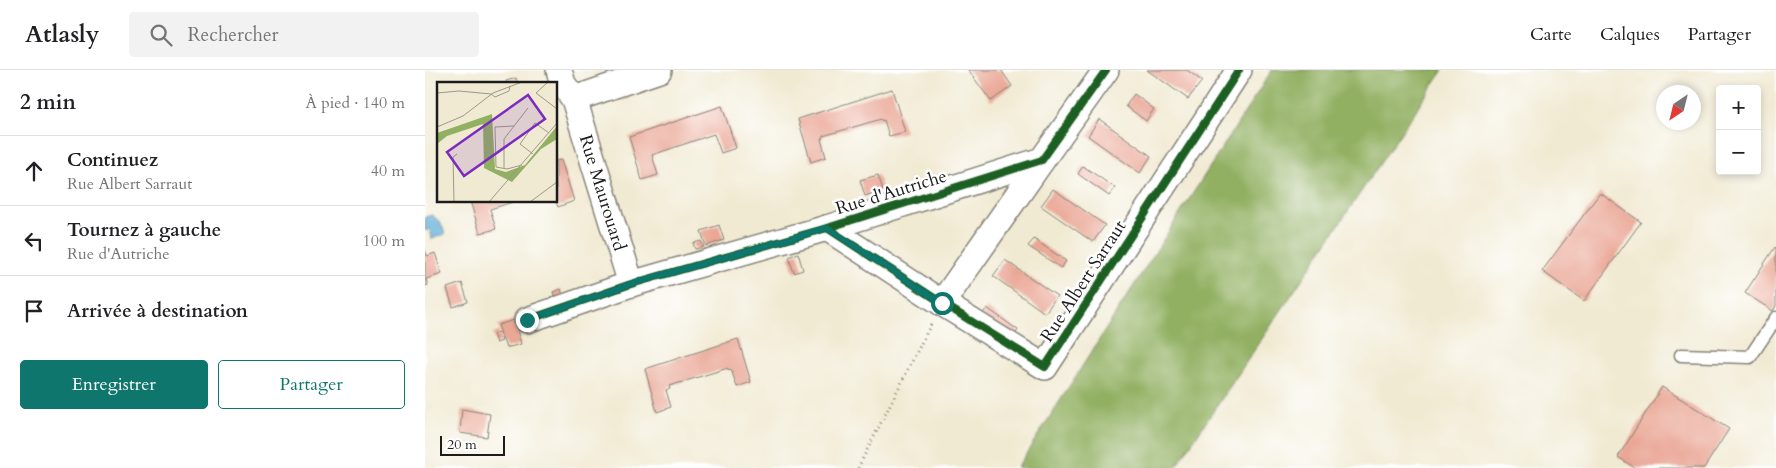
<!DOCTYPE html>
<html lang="fr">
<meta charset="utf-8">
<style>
body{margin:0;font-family:Cardo,serif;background:#f2f2f2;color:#202124}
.controls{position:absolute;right:15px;top:15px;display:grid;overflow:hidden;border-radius:5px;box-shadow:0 2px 8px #0003}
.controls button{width:45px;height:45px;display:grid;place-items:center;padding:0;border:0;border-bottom:1px solid #e0e0e0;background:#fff;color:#202124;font:25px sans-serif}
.compass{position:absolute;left:1231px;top:15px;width:45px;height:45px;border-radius:50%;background:#fff;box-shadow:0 2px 8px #0003;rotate:215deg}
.scale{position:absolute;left:15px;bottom:12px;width:65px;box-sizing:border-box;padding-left:5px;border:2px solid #1c1c1c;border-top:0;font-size:14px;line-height:18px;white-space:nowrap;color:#1c1c1c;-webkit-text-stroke:4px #fff;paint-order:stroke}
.stop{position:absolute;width:15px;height:15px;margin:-11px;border:4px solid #0f766e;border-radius:50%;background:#fff}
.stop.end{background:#0f766e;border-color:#fff;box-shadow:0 1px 5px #0008}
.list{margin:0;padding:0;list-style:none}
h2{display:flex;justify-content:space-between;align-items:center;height:65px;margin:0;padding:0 20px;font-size:21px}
h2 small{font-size:16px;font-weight:400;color:#757577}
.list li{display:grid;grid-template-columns:32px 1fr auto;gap:15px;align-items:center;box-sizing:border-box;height:70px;padding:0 20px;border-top:1px solid #e0e0e0}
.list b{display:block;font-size:19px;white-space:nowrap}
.list p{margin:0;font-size:16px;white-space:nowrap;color:#757577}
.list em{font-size:16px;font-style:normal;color:#757577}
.actions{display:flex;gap:10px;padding:15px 20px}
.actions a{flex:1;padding:11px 0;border:1px solid #0f766e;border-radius:5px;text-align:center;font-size:18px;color:#0f766e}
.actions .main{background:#0f766e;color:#fff}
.icon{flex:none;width:28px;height:28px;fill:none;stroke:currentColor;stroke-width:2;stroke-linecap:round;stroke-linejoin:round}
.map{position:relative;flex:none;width:1351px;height:398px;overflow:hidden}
header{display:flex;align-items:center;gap:30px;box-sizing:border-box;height:70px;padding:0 25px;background:#fff;border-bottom:1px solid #e0e0e0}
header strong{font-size:24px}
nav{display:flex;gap:28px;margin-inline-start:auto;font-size:18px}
.search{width:350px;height:45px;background:#f2f2f2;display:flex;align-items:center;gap:12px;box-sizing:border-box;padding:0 18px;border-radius:5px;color:#757577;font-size:19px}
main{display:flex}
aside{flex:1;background:#fff}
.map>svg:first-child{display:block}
</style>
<header>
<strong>Atlasly</strong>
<div class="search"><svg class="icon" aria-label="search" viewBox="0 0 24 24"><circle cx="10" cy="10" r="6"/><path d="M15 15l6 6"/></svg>Rechercher</div>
<nav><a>Carte</a><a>Calques</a><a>Partager</a></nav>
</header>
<main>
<aside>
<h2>2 min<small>À pied · 140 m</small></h2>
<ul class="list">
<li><svg class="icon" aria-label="ahead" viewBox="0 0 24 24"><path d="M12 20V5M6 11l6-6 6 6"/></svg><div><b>Continuez</b><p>Rue Albert Sarraut</p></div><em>40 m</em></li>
<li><svg class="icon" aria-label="left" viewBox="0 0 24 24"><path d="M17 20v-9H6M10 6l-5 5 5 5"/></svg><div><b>Tournez à gauche</b><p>Rue d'Autriche</p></div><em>100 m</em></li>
<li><svg class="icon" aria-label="arrive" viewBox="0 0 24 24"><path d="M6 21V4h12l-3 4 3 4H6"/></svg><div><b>Arrivée à destination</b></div></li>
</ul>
<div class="actions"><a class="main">Enregistrer</a><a>Partager</a></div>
</aside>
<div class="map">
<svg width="1351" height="398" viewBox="0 0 1351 398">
<rect width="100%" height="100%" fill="#fff"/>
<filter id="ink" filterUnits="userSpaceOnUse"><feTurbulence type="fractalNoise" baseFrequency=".02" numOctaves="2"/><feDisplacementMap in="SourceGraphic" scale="10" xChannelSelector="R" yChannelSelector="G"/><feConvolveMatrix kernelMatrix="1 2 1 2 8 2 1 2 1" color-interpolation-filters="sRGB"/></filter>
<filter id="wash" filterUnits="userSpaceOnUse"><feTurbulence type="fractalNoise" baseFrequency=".0096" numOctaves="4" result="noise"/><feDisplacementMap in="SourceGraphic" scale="20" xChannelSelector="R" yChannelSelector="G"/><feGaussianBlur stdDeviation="1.12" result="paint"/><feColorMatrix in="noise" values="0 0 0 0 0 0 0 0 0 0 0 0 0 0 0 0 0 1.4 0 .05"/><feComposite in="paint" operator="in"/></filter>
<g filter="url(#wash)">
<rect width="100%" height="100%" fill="#f1ead3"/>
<path fill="#92b062" stroke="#57663f" d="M847,0H1018L750,398H592Z"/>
<path fill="#5dacd7" stroke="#3c647a" d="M7,145L16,153L20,164L7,169L5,159L0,161V147Z"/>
<g id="blocks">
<path fill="#eaa796" d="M543,0H576L587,16L566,31Z
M722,0H762L777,11L763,29Z
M91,8L93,14H82L81,11Z
M467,19L480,62L464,66L459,50L457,51L456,49L398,66V68L396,69L401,87L386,92L373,49Z
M709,24L729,39L721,51L701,36Z
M297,36L311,78L296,83L289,64L227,85L233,105L217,110L204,67Z
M674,49L726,86L715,103L663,66Z
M136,90L149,131L133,137L131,132V91Z
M658,96L690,118L684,126L653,104Z
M453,105L458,120L440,126L435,110Z
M628,119L680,155L668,172L616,136Z
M1175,123L1216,152L1159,231L1117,201Z
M45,131H88V132L65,139L71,159L55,163Z
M294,155L299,170L281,176L276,161Z
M609,169L641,191L636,198L603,176Z
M276,171L279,177L270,179L268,173Z
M1350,177L1351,178V236L1348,241L1320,223Z
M0,180L2,186L10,183L17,204L1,209L3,215L0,216Z
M373,183L378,200L369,203L364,187Z
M580,190L632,226L620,243L568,206Z
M37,213L43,232L28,237L22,218Z
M136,219L138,226L131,229L128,222Z
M562,238L593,260L588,268L556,246Z
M89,250L96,274L81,278L73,255Z
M74,262L77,271L71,273L68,264Z
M313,269L326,312L312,317L306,299L303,300V298L244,316L245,319L241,320L246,337L232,342L220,299Z
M1237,317L1304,359L1279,398H1210L1193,387Z
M37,339L65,344L62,367L35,363Z"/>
</g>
</g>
<g filter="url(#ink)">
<use href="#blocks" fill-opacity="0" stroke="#868378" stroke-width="1"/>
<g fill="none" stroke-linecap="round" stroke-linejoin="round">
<defs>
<path id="lane" d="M1256,285L1325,287L1351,248"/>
<g id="street">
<path d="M134,0L138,14L149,29L234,0"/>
<path id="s1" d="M149,29L206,214"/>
<path d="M402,158L517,233L620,297L814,0"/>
<path d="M517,233L617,90"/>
<path d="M102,250L206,214L402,158L617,90L681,0"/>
</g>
</defs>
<use href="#lane" stroke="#868378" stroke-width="15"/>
<use href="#street" stroke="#868378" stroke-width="28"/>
<path stroke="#868378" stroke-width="3" stroke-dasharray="1 4" stroke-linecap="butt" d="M433,398L506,254"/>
<use href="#lane" stroke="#fff" stroke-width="12"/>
<use href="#street" stroke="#fff" stroke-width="25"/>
<defs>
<path id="cycleway" d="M402,158L517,233L620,297L814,0
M102,250L206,214L402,158L617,90L681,0"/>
</defs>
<use href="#cycleway" stroke="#fff" stroke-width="11"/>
<use href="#cycleway" stroke="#1b5e20" stroke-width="8"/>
</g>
</g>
<g fill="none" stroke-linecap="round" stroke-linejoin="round" filter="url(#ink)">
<path stroke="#0f766e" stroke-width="6" d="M102,250L206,214L402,158L517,233"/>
</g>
<g text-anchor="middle" stroke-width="5" stroke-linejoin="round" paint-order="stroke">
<g font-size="18" fill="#1c1c1c" stroke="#fff">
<text dy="6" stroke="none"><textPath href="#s1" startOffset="98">Rue Maurouard</textPath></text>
<text transform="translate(466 122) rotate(-17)" y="6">Rue d'Autriche</text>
<text transform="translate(658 211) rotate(-57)" y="6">Rue Albert Sarraut</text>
</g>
</g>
<g transform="translate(12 12)">
<rect width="120" height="120" fill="#f1ead3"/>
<path d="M55,32L58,87L69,90L88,83L120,44V57L104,67L75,100L47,86L46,42L10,54L0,62V51Z" fill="#92b062"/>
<path fill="none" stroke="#9c988a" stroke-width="1" d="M111,0L99,11L120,27M0,11L22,9L54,12M54,12L58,15L72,9L73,4M77,44L58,45L59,85L70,87L85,83M0,45L26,34L56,11L85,0M96,72L83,62L98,41L112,51M67,86V57L91,26M17,120L16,75L20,72M52,120L120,41M93,120L120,100"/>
<path fill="#7b2cbf" fill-opacity="0.15" stroke="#7b2cbf" stroke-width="2.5" d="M91,13L108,37L27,94L10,70Z"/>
<rect width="120" height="120" fill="none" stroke="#1c1c1c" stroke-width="2.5"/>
</g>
</svg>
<div class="controls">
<button>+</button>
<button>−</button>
</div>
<svg class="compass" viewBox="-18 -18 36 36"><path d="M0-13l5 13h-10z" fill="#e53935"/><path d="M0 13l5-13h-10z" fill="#757577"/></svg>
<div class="scale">20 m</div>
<div class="stop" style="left:517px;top:233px"></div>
<div class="stop end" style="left:102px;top:250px"></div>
</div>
</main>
